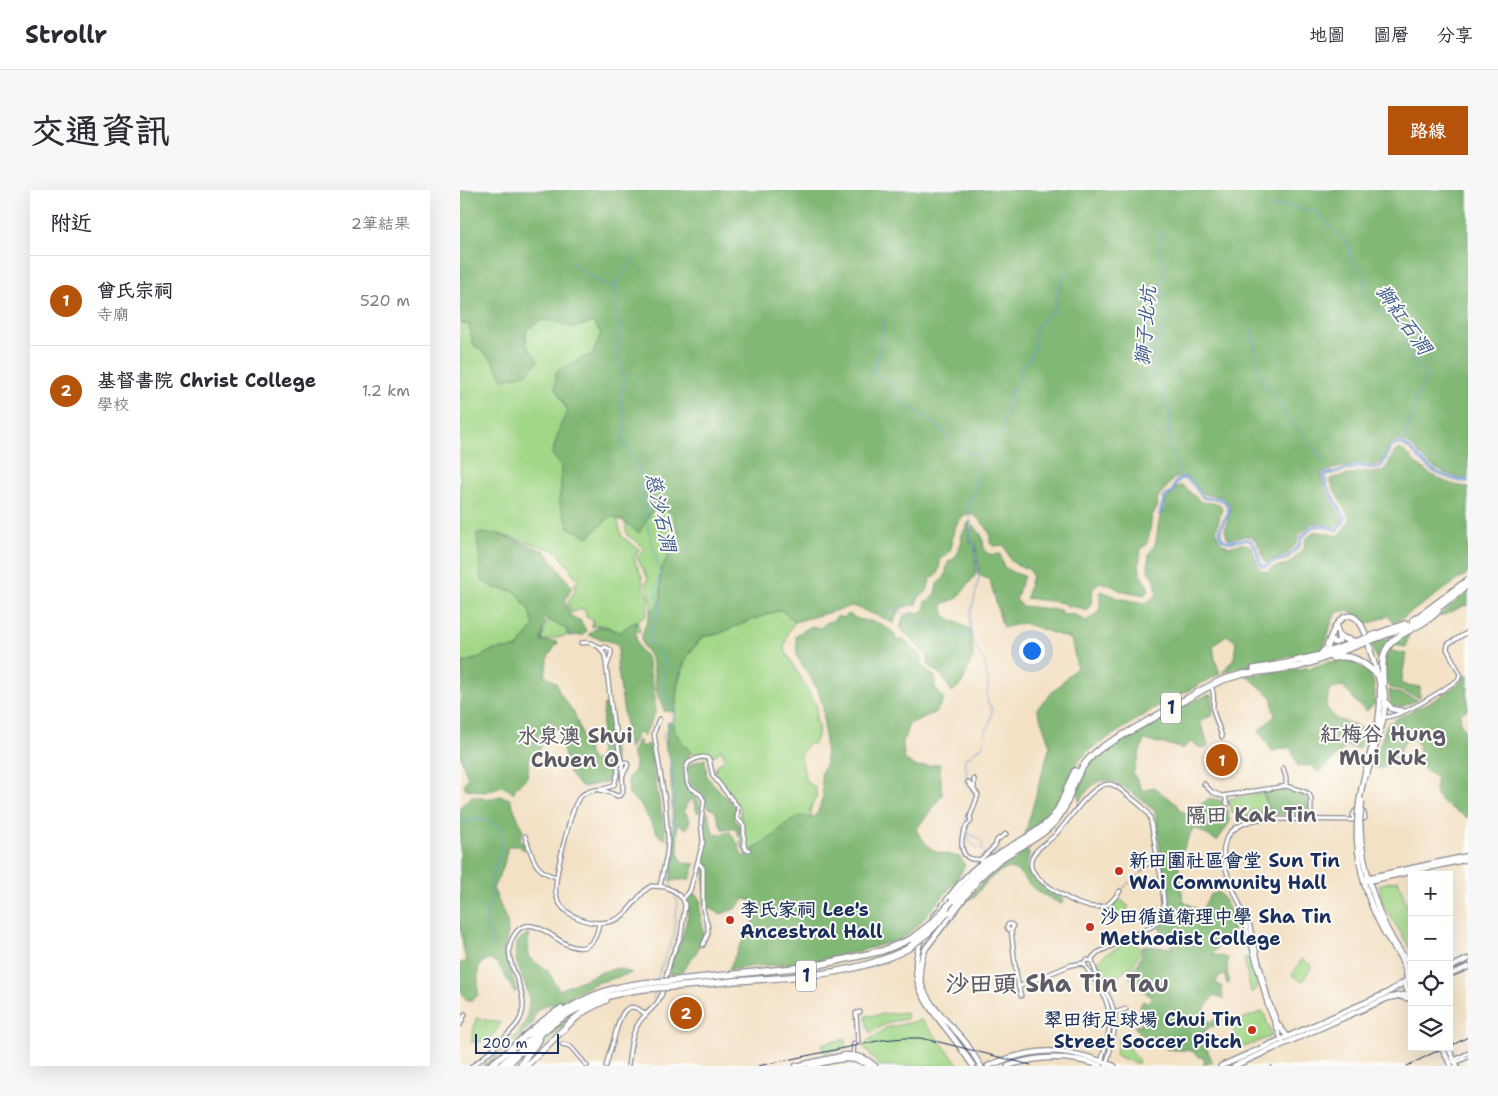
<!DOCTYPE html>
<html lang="zh-TW">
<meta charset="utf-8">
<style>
body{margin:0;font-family:"Shantell Sans","LXGW WenKai TC",sans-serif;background:#f7f7f7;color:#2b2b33}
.controls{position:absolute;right:15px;bottom:15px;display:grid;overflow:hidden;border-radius:0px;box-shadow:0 5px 20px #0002}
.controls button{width:45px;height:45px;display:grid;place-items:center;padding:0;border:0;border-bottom:1px solid #e1e1e2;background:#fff;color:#2b2b33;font:25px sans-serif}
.scale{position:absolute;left:15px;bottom:12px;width:84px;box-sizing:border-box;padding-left:5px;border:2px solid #1b2f5e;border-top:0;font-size:14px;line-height:18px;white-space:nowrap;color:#1b2f5e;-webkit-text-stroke:4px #fdfcf7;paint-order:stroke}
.you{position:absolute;left:571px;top:460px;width:18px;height:18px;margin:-12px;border:4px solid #fff;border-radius:50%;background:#1a73e8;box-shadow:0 0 0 8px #1a73e833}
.badge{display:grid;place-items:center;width:32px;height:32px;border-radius:50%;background:#b45309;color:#fff;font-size:16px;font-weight:700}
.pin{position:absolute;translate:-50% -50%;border:2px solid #fff;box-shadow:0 1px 5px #0006}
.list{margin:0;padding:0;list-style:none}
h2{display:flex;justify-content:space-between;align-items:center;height:65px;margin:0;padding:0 20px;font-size:21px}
h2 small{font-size:16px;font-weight:400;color:#7c7c81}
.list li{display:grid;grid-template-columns:32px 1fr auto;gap:15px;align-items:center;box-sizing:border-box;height:90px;padding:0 20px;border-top:1px solid #e1e1e2}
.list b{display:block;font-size:19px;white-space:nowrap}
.list p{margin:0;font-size:16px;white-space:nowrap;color:#7c7c81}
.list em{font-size:16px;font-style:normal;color:#7c7c81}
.icon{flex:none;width:28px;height:28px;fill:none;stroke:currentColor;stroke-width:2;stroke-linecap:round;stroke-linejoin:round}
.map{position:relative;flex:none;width:1008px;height:876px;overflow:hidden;border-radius:0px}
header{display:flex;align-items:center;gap:30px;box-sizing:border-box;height:70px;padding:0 25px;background:#fff;border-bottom:1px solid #e1e1e2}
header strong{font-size:24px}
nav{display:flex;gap:28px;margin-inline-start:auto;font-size:18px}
.intro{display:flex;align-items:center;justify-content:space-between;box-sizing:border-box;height:120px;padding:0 30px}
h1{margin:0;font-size:35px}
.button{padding:12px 22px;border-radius:0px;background:#b45309;color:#fff;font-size:18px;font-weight:700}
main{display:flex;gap:30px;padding:0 30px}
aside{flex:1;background:#fff;border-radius:0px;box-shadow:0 5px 20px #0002}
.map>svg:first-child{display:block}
</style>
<header>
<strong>Strollr</strong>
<nav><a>地圖</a><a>圖層</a><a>分享</a></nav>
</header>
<div class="intro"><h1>交通資訊</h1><a class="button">路線</a></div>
<main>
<aside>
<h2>附近<small>2筆結果</small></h2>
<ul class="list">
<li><span class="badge">1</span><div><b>曾氏宗祠</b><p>寺廟</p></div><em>520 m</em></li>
<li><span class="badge">2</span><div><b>基督書院 Christ College</b><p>學校</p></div><em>1.2 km</em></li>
</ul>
</aside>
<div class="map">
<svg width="1008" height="876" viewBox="0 0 1008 876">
<rect width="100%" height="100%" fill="#fdfcf7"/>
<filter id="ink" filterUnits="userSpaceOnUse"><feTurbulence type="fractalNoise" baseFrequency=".02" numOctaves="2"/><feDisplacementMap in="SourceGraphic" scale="10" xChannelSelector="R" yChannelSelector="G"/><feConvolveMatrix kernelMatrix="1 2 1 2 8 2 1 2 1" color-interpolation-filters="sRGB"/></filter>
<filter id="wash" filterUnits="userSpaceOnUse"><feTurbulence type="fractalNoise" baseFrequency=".0096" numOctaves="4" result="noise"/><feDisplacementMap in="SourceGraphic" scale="20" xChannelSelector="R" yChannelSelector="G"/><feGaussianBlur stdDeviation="1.12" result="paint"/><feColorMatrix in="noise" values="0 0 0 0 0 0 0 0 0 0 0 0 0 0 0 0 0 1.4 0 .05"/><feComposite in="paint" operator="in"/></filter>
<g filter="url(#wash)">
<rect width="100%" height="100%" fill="#f3e1c5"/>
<path fill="#a2d787" stroke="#5e8372" d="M81,130L96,131L112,138L133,132L141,143L133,164L114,172L95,198L108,221L101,234L92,264L101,276V299L99,311L128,347L151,326L157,328L162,347L179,359L174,369L182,387L183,395L189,409L186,426L177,430L180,442L168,437L159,442C150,438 142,432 132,437L133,430L126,427L125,420L121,419L111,423L108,411L115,401V393L119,392L98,362L92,359L38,344L18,343L21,389L34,398L55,401L68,418L75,436L57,458L32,460L18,468L3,473L4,498L0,500V133L9,135L13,154L31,169L44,190L66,154V140Z
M196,313L213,324L219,344L200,382L201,411L190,422C192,411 192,403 185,394L188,388L177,368L184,359L177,352L167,345L165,332L179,342Z
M321,420L335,432L328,442L324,459L357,516L356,530L359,541L354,554H348L340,565L347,592L355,597L357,605L350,620L352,628L325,634L313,646L286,664L280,652L282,638L280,617L264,599L255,584L256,576L265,569L262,560L252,567L231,563L213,540L217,496L227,467L242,447L258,444L291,430Z
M87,429L107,440L106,446L82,451Z
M803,603L807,617L781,624L772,623L769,609Z
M938,690L952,730V762L923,713L919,695Z
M659,708L669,717L658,730L645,719L651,716Z
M674,750L681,760L672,778L669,776L649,795L638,778L637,772L647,763Z
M789,767L797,798L791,803L784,768Z
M842,769L852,776L842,792L832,785Z
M803,821L812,846L782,858L771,834L776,833L780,830Z
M446,822L447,829C431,831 424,834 411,843L407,836L406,826Z
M16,828L40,833C35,847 25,853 11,852Z
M462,830L500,876H419L402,855L426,838Z
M660,845L679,871L678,874L655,865Z
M385,849L387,858L364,863L362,854Z"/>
<path fill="#81b874" stroke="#4e7469" d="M0,0H1008V288C998,290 977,280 969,274C960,267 952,251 940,251C924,251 928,270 917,274C910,277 904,273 898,273C895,274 894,275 891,276C886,278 881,277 876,278C871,279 866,282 861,283L864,298L882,329L875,337L862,333H852L838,346L836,354L825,366L811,370L806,373C796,352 799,340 770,349L767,347L765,340L771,316L763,307L744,304L726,287L714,288L697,309L698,316L692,326L689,346L686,355L681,359C680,367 678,377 681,385C684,392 688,394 689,401L684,405L659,400L652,396L640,392L633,398L631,414L626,421L621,418L607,416L604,413L566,408L572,386L569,379L558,376L551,371L544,355L533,356L530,353V344L526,337L514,325L506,324C500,328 494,337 493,344C492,350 493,358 488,363C486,365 483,366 481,368L478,383L470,390L467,401C461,408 458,403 457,415C442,415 436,420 434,434L426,429L392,416L335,432L321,420L291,430L258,444L242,447C237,454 231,460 227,467C217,483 217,503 215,522L204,521C203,514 199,510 197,503C194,492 195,480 191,468C189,461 183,459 182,451C181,440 189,432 190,422L201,411L200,382L219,344L213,324L196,313L179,343L165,332L151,326L128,347L109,338L99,311L101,299V276L92,264L101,234L108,221L95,198L96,182L114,172L133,164L141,143L133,132L112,138L96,131L81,130L66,140V154L78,171L67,183L44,190L31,169L13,154L9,135L0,133Z
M938,259C947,261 950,268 957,274C969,285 991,297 1008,297V383L944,427L934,433L928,426L905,435L901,427C866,407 874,441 863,458L777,478L762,483L774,468L776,451L766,445L753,456L755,469L760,484L698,516L629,560L614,577L595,617L587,630L564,647L590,556L577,518L617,477L611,449L563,433L543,438L530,390L519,385L516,354L511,350L510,345L513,335C516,338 519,341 521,345C526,356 520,367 540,364L544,377L554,383L564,386L556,409L562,416L600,420L604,425C613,423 618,425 626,431C632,427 640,423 640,416C641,411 639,408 640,403L642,401L657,408L686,413L697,405L695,391L688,381L689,363C699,355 696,339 700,328C703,322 706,319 705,312L718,296H723L741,312L759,314L762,318L756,341L760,352L769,357C777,355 784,351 791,357L800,380L807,382L814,377L829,374L844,358L845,350L855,341L879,346L890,330C885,316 873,302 870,289C878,286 886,286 894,284C895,283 896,282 898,282C906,280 913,285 922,281C931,276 930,264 938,259Z
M509,332H511C509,343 505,348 515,356L516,384L498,408L482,414L485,426L511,440L513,467L502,493L492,502L482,486L468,475V467L447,444L440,439L443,427C443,427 450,423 451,423C460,422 466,425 465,411H469L475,404L477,394L485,387L488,372L496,367L502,351L501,346Z
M17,343L38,344L85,361L112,397L105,411L111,427L120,430L126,441L123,445L108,446V440L85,428L81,451L98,452L88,467L85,485L97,494L99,502L114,523L132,571L139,569L144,515H146L148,525L151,534L156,580L155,587L152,591L124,597L118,594L110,585L97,538L90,530L78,564L70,567L67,587L55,599L53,604L52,602L42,596L25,602L6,599L4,594L8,588L0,565V500L4,498L2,473L18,468L32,460L57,458L74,436L68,418L55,401L34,398L21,389Z
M1008,401V415L1003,416L980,427V425Z
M389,424C402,434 407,428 421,434C426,436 430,441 435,444V447L439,451L443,449L463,468L461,475L475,487V498L484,509L476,522L449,534L443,552L444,569L457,577L480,574L482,605L456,640L467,655L476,662L500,667L505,675L497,690L458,735L442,749L400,761L342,774L295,776L269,780L278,759L293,734L294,711L284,709L275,719L261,724L245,716V677L242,668L245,652L243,633L248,622L253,642L255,645L270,642L278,654L283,668L286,664L313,646L325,634L340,626L352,628L358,622L363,607L361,583L366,573L363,517L358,500L337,466L336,445L352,436L360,438L367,432L372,431L377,426L383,428Z
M176,431V448L179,458L187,468L195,507L196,521L184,546L178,542L169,560L157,473L159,457L155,453L128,445L138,436L150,438L159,442Z
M949,442L946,457L933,455L931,461L946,464L941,494L960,497V508L929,497C922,484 923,461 935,451C939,448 945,445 949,442Z
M935,445L924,455L920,470L916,468L911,454Z
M890,471C914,481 915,490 915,514L906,521L897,513L883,496L869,500L866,517L876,529L894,534L905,542L899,559L887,556L859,583L851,575L838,576L830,557L812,561L799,540L815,526L811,506L787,486L830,480L853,477L870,472Z
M1008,484V502L1006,503L1008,510V519L1001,523L1000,532L1006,543L1008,542V628C1000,623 978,612 976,604C974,599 976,594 977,588L964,579L957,553L953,549H948C937,559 933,584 913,577L926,536L928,533L980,507L1001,492L1005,486Z
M929,500L958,510L941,517H934L931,514Z
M748,505L752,506L753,525L740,531L748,554L747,558H741L731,552L722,559L714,556L684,550L673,583L683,601L693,597L716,614L720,620L728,625L749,608L764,611L770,632L757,651L735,638L732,640L718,671L723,711L741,721L750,705L759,702C766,712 779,732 772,743C766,751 759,756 752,764L768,768L767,781L769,792L767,794L765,785L758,787L756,793L762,797L763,809L754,805L743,821L745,827L748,829L749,832L760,827L762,828L759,829L757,835C749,837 745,838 744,847L742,849L752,870V872L744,875V868L739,867L732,861L706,859V855C693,854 682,846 674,836H681L682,828L680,816L683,811L688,812L692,808L670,789C673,778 684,769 682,756L713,758L698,736L707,724L708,718L695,621C682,611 654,584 638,592C630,596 624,605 619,612L617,592L623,581L637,565L646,559L712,521Z
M208,532L214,533L213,540L231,563L222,574L225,595L238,610L241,621L237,623L233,610H229L224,620L230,630L226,639L217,633L218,662L222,673L235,674L230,689L210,691L213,662V633L210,570L205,557Z
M178,550L182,557L189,554L206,649L199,646L180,614L169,605L168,588C175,580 178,573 171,564Z
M245,569L247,587L276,618L274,629L280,637L279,647L275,638L262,639L255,621L247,617L245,608L230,594L227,580L230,574Z
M826,598C846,604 850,601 849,624L847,625C824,625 799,622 778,631L782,627L808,619L804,602Z
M12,606L26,609L41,606L50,609L63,641L60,649L65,654L66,659L64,660L59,656H48L43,678L33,698L47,732L48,743L45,756V766L57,801L54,802L39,775L34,771L28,770L21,773L18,780V805L12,810H7L0,801L1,783L0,773L7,772L3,757L2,745L0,740V617Z
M565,660L569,663C568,668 566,674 568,679C573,694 592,702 604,710L601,714C592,709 581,704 573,698C567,693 563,685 557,681C542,670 522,698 513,708L509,709L524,690L548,671L551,673L555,672L559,664Z
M232,701L241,711C238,720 242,730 243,739C245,754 229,774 219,784H209L214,765L221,752L228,725L227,710Z
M70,743L68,751L69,768L88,781L99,800L142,782L158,778L172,783L136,793L93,815L89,814L77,820L73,829L75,831L73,834L31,872L26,876H23C37,865 62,845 67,827C68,822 69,814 69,808C66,787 39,755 70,743Z
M109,828L111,829L66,872C77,855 90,838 109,828Z"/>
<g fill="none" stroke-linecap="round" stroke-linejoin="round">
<path stroke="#6f9ed8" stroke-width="1" d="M808,16L836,17L856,22L889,56L890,69L905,85V105L919,121L928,124L945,149L944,155L966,186V190L956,208L952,227L947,238L943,254
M702,40L700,62L704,76V86L701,93L703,104L699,116L702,134L693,165L691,178L696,191L703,200L705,216L711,224C704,250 712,265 721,288
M174,68C170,78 161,83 157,93C155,98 156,118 157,124C158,129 160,134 160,139C160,147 157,154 158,162C159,173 162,182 165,192L160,208L165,225V239L161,251L177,272L183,292L181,302L185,313L188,339L200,382L196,402L200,417L189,447L191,454L199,462L204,469L202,498L213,518L212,531L202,548L211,572L215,608L213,644L215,658L210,679L212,698
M112,71L133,89L155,98
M423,127L422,150L413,182L432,195L443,213L482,239L490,254L517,266
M792,140L800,188L820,216L830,232L858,262L862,272
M510,327V319L508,311L514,306L517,285L513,280L520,263L527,260L544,237L543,229L550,209L548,202L555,199V196L560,190L561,176L567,173L575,158V139L593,120L598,106L599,96L606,81
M510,328C513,341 505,346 515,355L516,369L519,389L510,426V446L518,462L524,470L526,477L528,494L527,504L528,513L532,519V522L529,535L525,543L524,553L521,557L505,569L504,575L507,579L505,594L515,605V608
M422,422C426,421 430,419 434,419C443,420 451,432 464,434H467L471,429H474L486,442L494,444L509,445
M0,633C7,631 15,629 23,630C29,631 33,635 39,636L43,649L40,665L29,692C39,707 24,717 26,732C27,741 31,744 32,756
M505,635V632L514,612
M507,638L509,642C506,655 517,657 527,662
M510,644L520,649L523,654L521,658
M197,789L200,780L215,743V726L218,714L214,702
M193,809L195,800"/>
<path stroke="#6f9ed8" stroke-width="3" d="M700,325L705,307L712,303L716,292L722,288C734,289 735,300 744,308C757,310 766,304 769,322C765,332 756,337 762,349C771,355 780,347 790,350L795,356L801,375L802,376H806L812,372L826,369L839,356L841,348L853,336H862L877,340L885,329L881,321L867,297L864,285C873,282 881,281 890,279C893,279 895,277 897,276C905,275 913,281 920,276C929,270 926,254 939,254C949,253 960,271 968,277C977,284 998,292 1008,291"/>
</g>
</g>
<g filter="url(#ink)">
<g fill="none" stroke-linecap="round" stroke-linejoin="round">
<path stroke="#c8bdb0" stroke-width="3" stroke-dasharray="3 1.5" stroke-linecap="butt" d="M660,701L683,677"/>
<defs>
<path id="minor" d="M121,453C132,451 141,456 145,466L154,539L156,540
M141,459L146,457L151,460V464L147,476
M752,499C756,507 751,515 754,523C756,531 760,539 762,547
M922,528C945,526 978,503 998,490L1000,484L987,459L988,454L1008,442
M199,529L194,543L195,550L205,611L208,649L207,663L200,696
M159,561L157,563L158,582L154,595C143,602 128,597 119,608C111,619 93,691 96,704C100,726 132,737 152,731C170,726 175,706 191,696L205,697L214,701L223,709L225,715L221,746L211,768L205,791
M162,573L166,572L168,575L163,585
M823,578L826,587V596
M514,589V599
M508,592L518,605L510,627L511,631C509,633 507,635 506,637C501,646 498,666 512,669C517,670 519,668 524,671
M744,594L752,602L762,606L826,596L843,601L849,604L851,608V629
M140,600L151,603L157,606L161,605L163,602L162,573L159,561L156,538
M765,606L767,614H768
M65,646C73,667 73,682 97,687
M521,669L535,656L537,650L546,644
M238,672L243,678V719L248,737V744L243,755
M683,677L688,673L698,672
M223,709L230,701L243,652L241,632L244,611L241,605L230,597L227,592L226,579L228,573C234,569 243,564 249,569L253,586L278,617L277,628L284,636V655L286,660H289
M784,725V728L808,817L822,851
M547 737a3 3 0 1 1 6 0a3 3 0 1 1-6 0Z
M551,740C554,762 555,785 561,806
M624,773C627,781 635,789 639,796C656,825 650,842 641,872
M624,773L626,770L632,771
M558,797L611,775L624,773
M654,823L666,819
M0,835L5,824
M819,836L809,811L788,729L784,725C770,689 739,641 799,629L894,630L899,632L905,628L904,623L901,620L895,621L893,625L894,630
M398,851L396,823L400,822
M102,854L110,856L127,876
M393,865L394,853
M989,873L1008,863
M995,873L1008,867
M12,876C23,869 31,860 41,851C47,845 54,839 59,831C75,801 38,774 53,747C67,720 92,748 108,755C127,763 137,751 139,733
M146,876C148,867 151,858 154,849C158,833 164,803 186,825
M168,876C170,863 170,848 177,836C185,820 199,819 204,797
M646,876C652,849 662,831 647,804C641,792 633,781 632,768L637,763L693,736L700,729L703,723L704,713L702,693L690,627C685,617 675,611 666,604C661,600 656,595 650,594C631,592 607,635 593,647C584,655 569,662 571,676C573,690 605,707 617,713C625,716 639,719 647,715C652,712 656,706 660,701"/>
<path id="major" d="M876,436L879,445V451L875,453L870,449C877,427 894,413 905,443
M910,460L911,458L909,456C911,465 916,476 918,486C923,505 919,535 913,553
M926,512L932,519L942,521
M916,554C923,535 929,512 922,492
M897,649C899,679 907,709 921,736C929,753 946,769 947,788
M901,649C906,690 922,744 952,776
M907,688L1008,666
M908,691L1008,669
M516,693L466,758C445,801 483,824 506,853C511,860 516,869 521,876
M473,728C491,706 506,680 532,667
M461,749C447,790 464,811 488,841C497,852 505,864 513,876
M989,778L1008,769
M989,785L1008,777
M950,804C944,797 944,789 952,783
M942,807L952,809
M819,836L827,846
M988,857L997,876
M983,860L991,876
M336,876L386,865C397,865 407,868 415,876
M351,876C371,871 392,863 410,876
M528,876C576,856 606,857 654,876
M548,876C579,865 610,865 641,876
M761,876L927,803L946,791
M774,876L928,808L942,805H952"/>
<path id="highway" d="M953,430L968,420L1008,390
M879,445L885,449L893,451
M862,463L867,458L870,449
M873,468C893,463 904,473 918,485
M794,479L828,473L857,466L945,434
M923,494C923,486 922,477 923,470C926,442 962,440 978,421
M492,711C506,694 521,676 539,664C557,652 578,644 593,627C604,613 607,596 615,581
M488,722C503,703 520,685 539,670C560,655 585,647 600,625C605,618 608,610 611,601C618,582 626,568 644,556L744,499L762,490L783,484L837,477L853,472L949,436L974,421L1008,395
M209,791L354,776L422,761L451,749
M209,797C231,796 252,793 274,791C332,787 394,786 447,759
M62,862C94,826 136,805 183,799
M29,876C54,859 74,834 101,819
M40,876L54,863
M48,876C81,830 127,799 184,793
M60,876L67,865L79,850
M66,876L112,831L126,820L146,810"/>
</defs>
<use href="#minor" stroke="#878892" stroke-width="5.5"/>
<use href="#major" stroke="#878892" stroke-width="7"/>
<use href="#highway" stroke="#878892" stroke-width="8"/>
<use href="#minor" stroke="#fff" stroke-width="3"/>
<use href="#major" stroke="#fff" stroke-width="4.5"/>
<use href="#highway" stroke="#fff" stroke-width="5.5"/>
<path stroke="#1b2f5e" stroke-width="1" d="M989,857L1008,847
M298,876L422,850L444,848H460L479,852L571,875
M811,876H812
M947,876L985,857"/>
<defs>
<path id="major-bridge" d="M907,584L916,554
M897,649C896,615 904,585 913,553
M901,649L900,630L902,611"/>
<path id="highway-bridge" d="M451,749L473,732L492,711
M447,759L469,742L488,722
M184,793L209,791
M183,799L209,797"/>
</defs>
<use href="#major-bridge" stroke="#878892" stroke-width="7" stroke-linecap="butt"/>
<use href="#highway-bridge" stroke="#878892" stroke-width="8" stroke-linecap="butt"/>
<use href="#major-bridge" stroke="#fff" stroke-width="4.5"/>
<use href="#highway-bridge" stroke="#fff" stroke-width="5.5"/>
</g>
</g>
<g fill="#c8321e" stroke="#fdfcf7" stroke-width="2">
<circle cx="659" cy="681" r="5"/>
<circle cx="270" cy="730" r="5"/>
<circle cx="630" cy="737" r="5"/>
<circle cx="792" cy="840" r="5"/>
</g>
<g text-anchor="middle" stroke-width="4" stroke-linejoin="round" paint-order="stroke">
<g fill="#fdfcf7" stroke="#5f6c8c" stroke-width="1">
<rect x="701" y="502.5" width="20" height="31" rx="4"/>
<rect x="336" y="770.5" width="20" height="31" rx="4"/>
</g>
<g font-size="18" font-weight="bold" fill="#1b2f5e">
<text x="711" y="524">1</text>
<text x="346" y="792">1</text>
</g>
<g font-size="19" font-weight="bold" fill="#1b2f5e" stroke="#fdfcf7" text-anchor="start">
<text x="669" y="677">新田圍社區會堂 Sun Tin<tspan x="669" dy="22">Wai Community Hall</tspan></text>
<text x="280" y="726">李氏家祠 Lee's<tspan x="280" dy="22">Ancestral Hall</tspan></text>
<text x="640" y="733">沙田循道衛理中學 Sha Tin<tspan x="640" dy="22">Methodist College</tspan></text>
<text x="782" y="836" text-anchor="end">翠田街足球場 Chui Tin<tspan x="782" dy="22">Street Soccer Pitch</tspan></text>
</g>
<g font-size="20" font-style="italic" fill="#3d5b8f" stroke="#fdfcf7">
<text transform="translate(944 129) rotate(55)" y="7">獅紅石澗</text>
<text transform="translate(685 136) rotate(-85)" y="7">獅子北坑</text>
<text transform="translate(201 322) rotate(78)" y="7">慈沙石澗</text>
</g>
<g font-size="21" font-weight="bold" fill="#5f5c68" stroke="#fdfcf7">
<text x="923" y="551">紅梅谷 Hung<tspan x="923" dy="24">Mui Kuk</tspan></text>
<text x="115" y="553">水泉澳 Shui<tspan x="115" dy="24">Chuen O</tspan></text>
<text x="791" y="632">隔田 Kak Tin</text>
</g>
<g font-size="24" font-weight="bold" fill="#5f5c68" stroke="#fdfcf7">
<text x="597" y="802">沙田頭 Sha Tin Tau</text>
</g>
</g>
</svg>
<div class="controls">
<button>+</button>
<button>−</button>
<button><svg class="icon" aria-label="locate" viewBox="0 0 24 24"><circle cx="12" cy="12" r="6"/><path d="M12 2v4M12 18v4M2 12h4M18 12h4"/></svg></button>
<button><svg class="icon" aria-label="layers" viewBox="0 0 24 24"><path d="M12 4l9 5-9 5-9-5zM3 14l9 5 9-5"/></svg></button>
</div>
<div class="scale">200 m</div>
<div class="you"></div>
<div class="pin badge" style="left:762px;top:570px">1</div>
<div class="pin badge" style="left:226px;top:823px">2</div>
</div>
</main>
